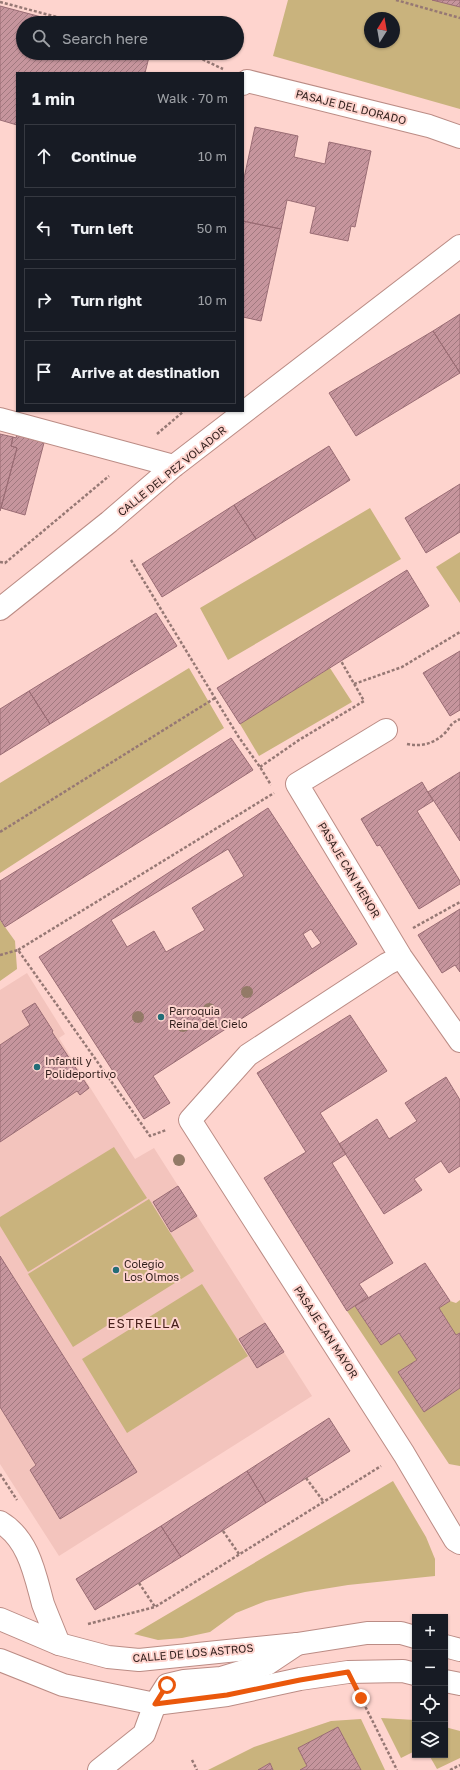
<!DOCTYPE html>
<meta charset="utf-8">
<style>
body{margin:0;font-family:"Golos Text",sans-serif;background:#20242c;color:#f1f3f6}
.controls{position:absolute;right:12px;bottom:12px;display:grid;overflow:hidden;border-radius:0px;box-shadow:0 1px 3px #0004}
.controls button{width:36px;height:36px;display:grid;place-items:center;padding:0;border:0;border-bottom:1px solid #363941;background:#171b24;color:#f1f3f6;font:20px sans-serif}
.compass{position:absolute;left:364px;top:12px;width:36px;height:36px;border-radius:50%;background:#171b24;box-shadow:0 1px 3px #0004;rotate:11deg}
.stop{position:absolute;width:12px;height:12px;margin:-9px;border:3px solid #ea580c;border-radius:50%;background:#fff}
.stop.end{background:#ea580c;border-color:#fff;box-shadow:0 1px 4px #0008}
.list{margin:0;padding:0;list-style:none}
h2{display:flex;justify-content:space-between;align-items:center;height:52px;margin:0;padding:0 16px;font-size:17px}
h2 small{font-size:13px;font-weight:400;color:#9ea1a6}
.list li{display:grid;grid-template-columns:26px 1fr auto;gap:12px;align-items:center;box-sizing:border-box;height:64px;margin:0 8px 8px;padding:0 8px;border:1px solid #363941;border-radius:0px}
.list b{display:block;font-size:15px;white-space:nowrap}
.list em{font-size:13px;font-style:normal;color:#9ea1a6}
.icon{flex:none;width:22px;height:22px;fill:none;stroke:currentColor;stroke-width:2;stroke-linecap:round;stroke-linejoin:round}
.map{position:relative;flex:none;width:460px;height:1770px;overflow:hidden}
.search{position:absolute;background:#171b24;box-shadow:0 1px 3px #0004;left:16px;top:16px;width:228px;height:44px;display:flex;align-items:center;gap:10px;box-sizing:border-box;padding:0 14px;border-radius:22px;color:#9ea1a6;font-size:15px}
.panel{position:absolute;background:#171b24;box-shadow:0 1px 3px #0004;left:16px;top:72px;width:228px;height:340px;border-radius:0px}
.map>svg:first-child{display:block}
</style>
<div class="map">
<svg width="460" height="1770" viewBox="0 0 460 1770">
<defs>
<pattern id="building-hatch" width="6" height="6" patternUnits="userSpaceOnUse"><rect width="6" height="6" fill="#c6959d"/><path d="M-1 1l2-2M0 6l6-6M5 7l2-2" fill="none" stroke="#a1797f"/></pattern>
</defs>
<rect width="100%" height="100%" fill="#fed4ce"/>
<path fill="#f3c4bd" d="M27,973L65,1034L59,1038L135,1159L154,1148L312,1396L59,1556L0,1464V990Z"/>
<path fill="#c9b37d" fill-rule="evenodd" d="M288,0H460V109L273,56ZM370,18H394V42H370Z
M370,508L401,559L228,660L200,608Z
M460,552V603L436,567Z
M189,668L224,728L0,873V783Z
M330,668L352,702L259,756L240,724Z
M0,920L15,941L17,969L0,981Z
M114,1147L147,1198L28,1272L0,1226V1217Z
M149,1199L194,1271L73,1347L28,1274Z
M202,1284L248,1356L127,1433L82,1359Z
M460,1300V1333L456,1335L439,1308L450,1301L456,1303Z
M355,1306L381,1345L399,1333L417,1360L398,1372L424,1412L460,1388V1466L449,1464L347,1311Z
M393,1481L426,1537L435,1559V1576L348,1585L305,1592L266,1601L236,1613L210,1632L182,1638L158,1640L134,1634Z
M381,1718L415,1720V1751L401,1758Z
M361,1719L385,1770H361L338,1727L299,1748L307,1766L300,1770H273L270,1763L258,1770H208L254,1747L331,1721Z
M445,1727L460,1731V1758L437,1769L429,1755H445Z"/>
<path fill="url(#building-hatch)" stroke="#9a6c74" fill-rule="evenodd" d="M432,0H460V7Z
M0,6L64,23H23V53H150L145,73H17V125L0,120Z
M255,127L298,136L294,157L325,164L329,142L371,151L355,227L351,226L348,241L310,233L316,207L287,200L281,229L243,221V183Z
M243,221L281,229L261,321L243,317Z
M460,314V373L433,331Z
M433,331L460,373L356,436L329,393Z
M0,434L13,437L11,446L17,448L0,511Z
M17,434L45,439L25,515L1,508L17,448L11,446L13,437L16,438Z
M329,446L350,480L256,539L234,505Z
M460,484V532L426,553L405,518Z
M234,505L256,539L162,597L142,564Z
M407,570L429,606L240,724L217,688Z
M156,613L177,646L50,724L29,691Z
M460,651V710L450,716L423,673Z
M29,691L50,724L0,755V709Z
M231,738L253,770L5,927L0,919V881Z
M460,772V841L428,792Z
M422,782L433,801L417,811L460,881V884L419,909L380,845L377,846L361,819Z
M268,808L357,944L153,1076L170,1103L144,1119L39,957ZM228,849L244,876L192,908L205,930L166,952L154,931L127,947L111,920ZM311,929L321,943L312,949L303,934Z
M460,909V972L455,965L442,973L418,935Z
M35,1003L53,1031L52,1032L89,1088L80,1095L77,1091L0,1142V1045L30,1025L22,1011Z
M350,1015L387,1071L320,1113L346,1154L332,1163L393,1263L359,1284L368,1297L347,1311L264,1178L306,1152L257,1073Z
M446,1077L460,1100V1166L449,1173L441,1161L414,1179L422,1190L384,1214L339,1144L377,1119L389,1139L417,1121L405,1103Z
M178,1186L197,1216L171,1232L153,1202Z
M0,1256L137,1472L60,1519L30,1470L36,1465L0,1407Z
M425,1263L450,1301L439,1308L456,1335L460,1333V1388L424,1412L398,1372L417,1360L399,1333L381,1345L355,1306Z
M265,1323L284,1352L257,1368L239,1339Z
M329,1418L350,1451L266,1503L247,1471Z
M247,1471L266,1503L181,1557L161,1526Z
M161,1526L181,1557L95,1610L76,1579Z
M338,1727L361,1770H300L307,1766L298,1748Z
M270,1763L273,1770H258Z"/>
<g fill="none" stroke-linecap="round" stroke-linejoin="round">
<defs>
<path id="minor" d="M243,84L247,81L429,126L460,137
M0,419L174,466
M0,609L109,522L174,466L460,246
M386,730L297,784L401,957L460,1041
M401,957L387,964L248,1055L190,1120L404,1454L455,1540L460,1543
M0,1522C29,1539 35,1575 43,1604C48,1617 54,1631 59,1644
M99,1770L144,1734L155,1704L167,1685L184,1681L221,1678L267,1664L297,1644"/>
<path id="major" d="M0,1619L59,1644L108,1657L139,1660L297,1644L367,1633H401L415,1637
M445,1646L460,1650
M0,1660L63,1685L155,1704L227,1695L300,1679L348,1672L403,1671L415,1674
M445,1681L460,1684"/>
</defs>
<use href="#minor" stroke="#bb8c85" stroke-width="24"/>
<use href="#major" stroke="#bb8c85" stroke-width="24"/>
<path stroke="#967874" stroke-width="2.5" stroke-dasharray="3 2" stroke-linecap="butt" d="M396,0L460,18
M0,2L80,23
M189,53L223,69
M157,434L184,411
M131,560L238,736L260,767L271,785
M0,562L5,563L109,476
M354,684L402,667L460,632
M407,744C421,747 433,744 444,734C452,726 448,725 460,719
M260,767L299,740L364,701L341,661
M0,832L215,698
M413,928L460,902
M18,950L274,793
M0,955L18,950L150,1136L166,1130
M0,1474L17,1500
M306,1478L324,1502
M223,1531L239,1554
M139,1583L155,1607
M88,1624L155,1607L381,1466
M361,1698L397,1770
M192,1760L197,1770
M450,1770L460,1765"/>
<use href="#minor" stroke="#fff" stroke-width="22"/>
<use href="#major" stroke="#fff" stroke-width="22"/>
</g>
<g fill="#937a67">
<circle cx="247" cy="992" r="6"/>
<circle cx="209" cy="1009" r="6"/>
<circle cx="138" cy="1017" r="6"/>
<circle cx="183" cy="1026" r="6"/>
<circle cx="179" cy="1160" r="6"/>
</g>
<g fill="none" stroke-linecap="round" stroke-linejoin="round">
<path stroke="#ea580c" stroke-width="5" d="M167,1685L155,1704L227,1695L300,1680L348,1672L361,1698"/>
</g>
<g fill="#236d77" stroke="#fed4ce" stroke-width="1.5">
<circle cx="161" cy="1017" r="4"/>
<circle cx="37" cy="1067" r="4"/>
<circle cx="116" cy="1270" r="4"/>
</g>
<g text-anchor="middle" stroke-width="4" stroke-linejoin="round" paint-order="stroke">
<g font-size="11" fill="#311f1c" stroke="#fed4ce">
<text transform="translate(351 107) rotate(14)" y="4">PASAJE DEL DORADO</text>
<text transform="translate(172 471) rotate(-39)" y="4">CALLE DEL PEZ VOLADOR</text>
<text transform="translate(349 870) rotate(59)" y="4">PASAJE CAN MENOR</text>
<text transform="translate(326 1332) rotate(57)" y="4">PASAJE CAN MAYOR</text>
<text transform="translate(193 1653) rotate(-5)" y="4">CALLE DE LOS ASTROS</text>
</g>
<g font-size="11" fill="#311f1c" stroke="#fed4ce" text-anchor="start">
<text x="169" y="1015">Parroquia<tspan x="169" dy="13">Reina del Cielo</tspan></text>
<text x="45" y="1065">Infantil y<tspan x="45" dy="13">Polideportivo</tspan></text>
<text x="124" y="1268">Colegio<tspan x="124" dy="13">Los Olmos</tspan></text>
</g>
<g font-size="13" letter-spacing="1" fill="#49221e" stroke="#fed4ce">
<text x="144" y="1328">ESTRELLA</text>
</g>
</g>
</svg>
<div class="controls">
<button>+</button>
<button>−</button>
<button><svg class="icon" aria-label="locate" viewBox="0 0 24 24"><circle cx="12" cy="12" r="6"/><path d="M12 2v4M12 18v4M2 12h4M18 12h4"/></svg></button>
<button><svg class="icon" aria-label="layers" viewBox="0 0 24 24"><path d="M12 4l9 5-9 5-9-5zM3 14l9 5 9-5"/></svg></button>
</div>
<svg class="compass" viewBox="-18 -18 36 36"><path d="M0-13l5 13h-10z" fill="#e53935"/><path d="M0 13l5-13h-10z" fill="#9ea1a6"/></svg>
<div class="stop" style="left:167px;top:1685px"></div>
<div class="stop end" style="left:361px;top:1698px"></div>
<div class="search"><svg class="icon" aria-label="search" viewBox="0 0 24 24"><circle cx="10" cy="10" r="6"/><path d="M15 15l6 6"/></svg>Search here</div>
<section class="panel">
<h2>1 min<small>Walk · 70 m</small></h2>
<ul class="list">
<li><svg class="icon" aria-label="ahead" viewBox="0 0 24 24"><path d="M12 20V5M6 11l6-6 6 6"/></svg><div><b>Continue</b></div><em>10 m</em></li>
<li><svg class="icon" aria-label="left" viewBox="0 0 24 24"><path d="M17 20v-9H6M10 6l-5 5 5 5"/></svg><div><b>Turn left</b></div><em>50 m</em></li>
<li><svg class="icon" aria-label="right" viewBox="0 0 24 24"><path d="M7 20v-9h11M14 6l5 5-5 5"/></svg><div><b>Turn right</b></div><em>10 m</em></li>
<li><svg class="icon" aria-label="arrive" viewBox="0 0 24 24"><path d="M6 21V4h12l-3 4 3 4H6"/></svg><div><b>Arrive at destination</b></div></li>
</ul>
</section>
</div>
